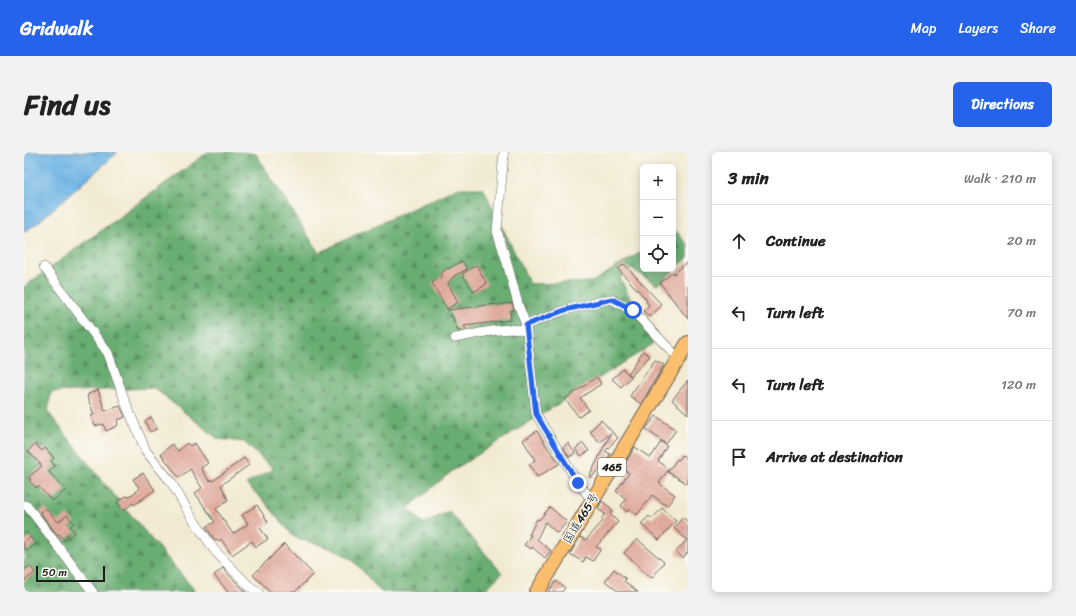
<!DOCTYPE html>
<meta charset="utf-8">
<style>
body{margin:0;font-family:Sriracha,"Klee One",sans-serif;background:#f2f2f2;color:#222}
.controls{position:absolute;right:12px;top:12px;display:grid;overflow:hidden;border-radius:6px;box-shadow:0 2px 10px #0003}
.controls button{width:36px;height:36px;display:grid;place-items:center;padding:0;border:0;border-bottom:1px solid #e0e0e0;background:#fff;color:#222;font:20px sans-serif}
.scale{position:absolute;left:12px;bottom:10px;width:69px;box-sizing:border-box;padding-left:4px;border:2px solid #1c1c1c;border-top:0;font-size:11px;line-height:14px;white-space:nowrap;color:#1c1c1c;-webkit-text-stroke:3px #fdfcf7;paint-order:stroke}
.stop{position:absolute;width:12px;height:12px;margin:-9px;border:3px solid #2563eb;border-radius:50%;background:#fff}
.stop.end{background:#2563eb;border-color:#fff;box-shadow:0 1px 4px #0008}
.list{margin:0;padding:0;list-style:none}
h2{display:flex;justify-content:space-between;align-items:center;height:52px;margin:0;padding:0 16px;font-size:17px}
h2 small{font-size:13px;font-weight:400;color:#767676}
.list li{display:grid;grid-template-columns:26px 1fr auto;gap:12px;align-items:center;box-sizing:border-box;height:72px;padding:0 16px;border-top:1px solid #e0e0e0}
.list b{display:block;font-size:15px;white-space:nowrap}
.list em{font-size:13px;font-style:normal;color:#767676}
.icon{flex:none;width:22px;height:22px;fill:none;stroke:currentColor;stroke-width:2;stroke-linecap:round;stroke-linejoin:round}
.map{position:relative;flex:none;width:664px;height:440px;overflow:hidden;border-radius:6px}
header{display:flex;align-items:center;gap:24px;box-sizing:border-box;height:56px;padding:0 20px;background:#2563eb;color:#fff}
header strong{font-size:19px}
nav{display:flex;gap:22px;margin-inline-start:auto;font-size:14px}
.intro{display:flex;align-items:center;justify-content:space-between;box-sizing:border-box;height:96px;padding:0 24px}
h1{margin:0;font-size:28px}
.button{padding:10px 18px;border-radius:6px;background:#2563eb;color:#fff;font-size:14px;font-weight:700}
main{display:flex;gap:24px;padding:0 24px}
aside{flex:1;background:#fff;border-radius:6px;box-shadow:0 2px 10px #0003}
.map>svg:first-child{display:block}
</style>
<header>
<strong>Gridwalk</strong>
<nav><a>Map</a><a>Layers</a><a>Share</a></nav>
</header>
<div class="intro"><h1>Find us</h1><a class="button">Directions</a></div>
<main>
<div class="map">
<svg width="664" height="440" viewBox="0 0 664 440">
<defs>
<pattern id="forest-firs" width="22" height="20" patternUnits="userSpaceOnUse"><rect width="22" height="20" fill="#69ad72"/><path d="M5 1l3.5 6h-7zM16 11l3.5 6h-7z" fill="#568c5d"/></pattern>
<pattern id="water-ripples" width="26" height="14" patternUnits="userSpaceOnUse"><rect width="26" height="14" fill="#6db3e4"/><path d="M2 4q2-2 4 0t4 0M15 11q2-2 4 0t4 0" fill="none" stroke="#5e99c3"/></pattern>
<pattern id="building-hatch" width="6" height="6" patternUnits="userSpaceOnUse"><rect width="6" height="6" fill="#e5aea1"/><path d="M-1 1l2-2M0 6l6-6M5 7l2-2" fill="none" stroke="#c4958a"/></pattern>
</defs>
<rect width="100%" height="100%" fill="#fdfcf7"/>
<filter id="ink" filterUnits="userSpaceOnUse"><feTurbulence type="fractalNoise" baseFrequency=".025" numOctaves="2"/><feDisplacementMap in="SourceGraphic" scale="8" xChannelSelector="R" yChannelSelector="G"/><feConvolveMatrix kernelMatrix="1 2 1 2 8 2 1 2 1" color-interpolation-filters="sRGB"/></filter>
<filter id="wash" filterUnits="userSpaceOnUse"><feTurbulence type="fractalNoise" baseFrequency=".012" numOctaves="4" result="noise"/><feDisplacementMap in="SourceGraphic" scale="16" xChannelSelector="R" yChannelSelector="G"/><feGaussianBlur stdDeviation="0.9" result="paint"/><feColorMatrix in="noise" values="0 0 0 0 0 0 0 0 0 0 0 0 0 0 0 0 0 1.4 0 .05"/><feComposite in="paint" operator="in"/></filter>
<g filter="url(#wash)">
<rect width="100%" height="100%" fill="#f2ead2"/>
<path fill="url(#forest-firs)" stroke="#426447" d="M184,0H218L232,2L295,101L329,84L433,36H459L506,132L568,130L619,99V117H649V81L652,79L664,93V106L633,133L608,117L596,126L629,192L428,319L384,356L400,372L425,359L478,421L459,440H357L329,408L312,398L270,385L241,350L222,332L249,317L220,290L194,287L130,236L27,240L24,260L80,331L172,440H1L0,438V135Z"/>
<path fill="url(#water-ripples)" stroke="#446880" d="M0,0H94L12,72L0,80Z"/>
<g id="blocks">
<path fill="url(#building-hatch)" d="M438,109L443,117L430,124L424,131L434,150L423,157L408,131L419,124L417,122L423,116L424,117Z
M664,109V167L636,131L649,120L650,122Z
M600,112L638,153L626,165L619,159L625,153L622,149L623,148L594,117Z
M452,113L463,132L450,140L438,122Z
M488,151L490,158L486,159L487,168L440,174L442,177L434,179L429,168H430L424,158L472,152L473,153Z
M619,199L626,204L607,224L604,222L607,225L597,235L588,227L599,217L604,222Z
M631,208L640,213L617,252L606,244Z
M573,225L577,232L556,246L565,258L555,265L541,247Z
M664,228V262L648,248Z
M74,238L81,259L96,254L101,265L94,268L93,274L82,279L79,272L71,274L67,264L70,263L63,244L65,243L64,242Z
M632,264L652,278L642,292L622,277Z
M127,265L133,277L126,280L121,269Z
M577,268L594,286L581,299L586,302L579,315H577L567,326L565,325L587,281L576,290L567,281V278Z
M513,279L528,302H529L535,312L513,325L505,312L511,308L499,288Z
M637,290L643,294L634,309L645,317L635,331L651,343L643,354L628,343L613,363L605,357L603,360L597,354L602,347L592,339L605,321L598,316L611,295L625,305H627Z
M163,291L166,294L171,291L184,311L177,316L185,329L188,328L189,329L220,306L225,313L197,333L204,348L192,357L209,382L224,372L218,363L233,353L244,370L236,376L244,387L232,395L228,389L208,403L197,387L195,389L192,387L191,388L182,375L191,370L171,341L178,336L166,317L155,326L137,302L148,292L154,299Z
M544,291L551,301L545,305L539,295Z
M559,291L565,299L557,304L551,297Z
M11,292L18,299L21,296L30,306L27,309L31,314L25,320L42,338L28,349L14,334L12,336L5,328L7,327L5,325L18,314L4,299Z
M658,303L664,307V332L644,320L653,307L655,308Z
M119,321L131,338L110,353L109,351L99,359L93,350L102,344L104,345L116,337L109,327Z
M578,349L589,358L586,362L594,370L572,395L577,397L569,409L562,405L559,410L546,402L556,385L562,388L579,369L577,367L581,362L574,357Z
M526,355L543,370L533,381L521,370L513,387L527,399L521,406L508,395L507,397L500,393L507,383H505L513,367L515,368Z
M21,356L34,370L43,363L50,371L46,375L51,380L41,389L35,382L33,383L16,360Z
M638,356L652,369L635,388L617,372L625,364L628,367Z
M659,365L664,370V400L659,406L652,400L663,388L650,376Z
M6,385L12,392L3,399L0,395V390Z
M613,387L640,410L628,426L615,416L616,415L600,401Z
M260,392L289,422L271,440H247L229,423Z
M6,414L11,421L0,429V418Z
M199,416L203,421L222,440H204L190,423Z
M590,417L602,427L600,429L614,440H595L581,429Z
M532,429L541,436L538,440H524Z"/>
</g>
</g>
<g filter="url(#ink)">
<use href="#blocks" fill-opacity="0" stroke="#67645c" stroke-width="1"/>
<g fill="none" stroke-linecap="round" stroke-linejoin="round">
<defs>
<path id="minor" d="M480,0L473,79L482,107L494,152L502,173L512,262L554,331L568,348
M20,115L84,201L102,252L122,299L147,330L167,364L191,399L224,433L234,440
M502,173L541,158L587,147L609,159L654,206
M431,186C449,183 487,172 503,180
M0,353L3,354C26,382 46,412 69,440"/>
<path id="trunk" d="M513,440L664,191"/>
</defs>
<use href="#minor" stroke="#67645c" stroke-width="10"/>
<use href="#trunk" stroke="#67645c" stroke-width="16"/>
<use href="#minor" stroke="#fff" stroke-width="9"/>
<use href="#trunk" stroke="#fabe6d" stroke-width="14"/>
</g>
</g>
<g fill="none" stroke-linecap="round" stroke-linejoin="round" filter="url(#ink)">
<path stroke="#2563eb" stroke-width="5" d="M554,331L512,262L502,173L541,158L588,147L609,158"/>
</g>
<g text-anchor="middle" stroke-width="3" stroke-linejoin="round" paint-order="stroke">
<rect fill="#fdfcf7" stroke="#605f5e" stroke-width="1" x="574" y="306" width="28" height="18" rx="3"/>
<g font-size="11" font-weight="bold" fill="#1c1c1c">
<text x="588" y="319">465</text>
</g>
<g font-size="12" fill="#1c1c1c" stroke="#fdfcf7">
<text transform="translate(557 366) rotate(-59)" y="4">国道465号</text>
</g>
</g>
</svg>
<div class="controls">
<button>+</button>
<button>−</button>
<button><svg class="icon" aria-label="locate" viewBox="0 0 24 24"><circle cx="12" cy="12" r="6"/><path d="M12 2v4M12 18v4M2 12h4M18 12h4"/></svg></button>
</div>
<div class="scale">50 m</div>
<div class="stop" style="left:609px;top:158px"></div>
<div class="stop end" style="left:554px;top:331px"></div>
</div>
<aside>
<h2>3 min<small>Walk · 210 m</small></h2>
<ul class="list">
<li><svg class="icon" aria-label="ahead" viewBox="0 0 24 24"><path d="M12 20V5M6 11l6-6 6 6"/></svg><div><b>Continue</b></div><em>20 m</em></li>
<li><svg class="icon" aria-label="left" viewBox="0 0 24 24"><path d="M17 20v-9H6M10 6l-5 5 5 5"/></svg><div><b>Turn left</b></div><em>70 m</em></li>
<li><svg class="icon" aria-label="left" viewBox="0 0 24 24"><path d="M17 20v-9H6M10 6l-5 5 5 5"/></svg><div><b>Turn left</b></div><em>120 m</em></li>
<li><svg class="icon" aria-label="arrive" viewBox="0 0 24 24"><path d="M6 21V4h12l-3 4 3 4H6"/></svg><div><b>Arrive at destination</b></div></li>
</ul>
</aside>
</main>
